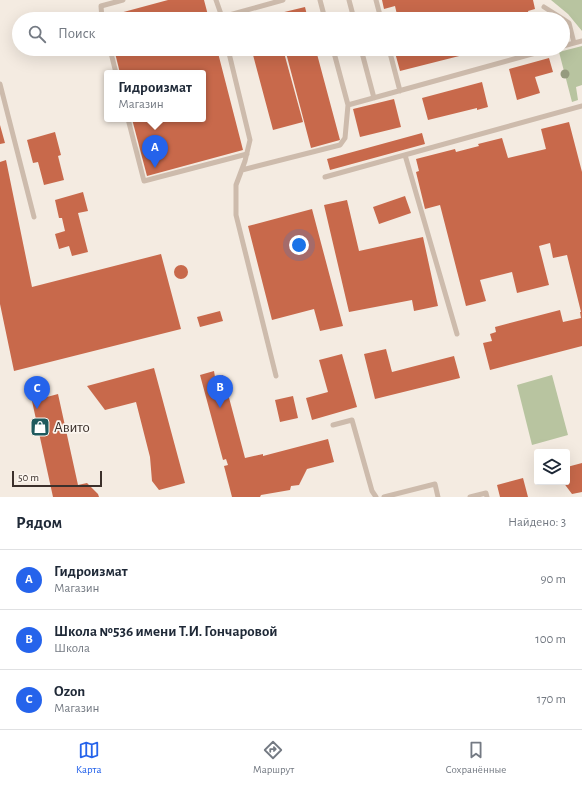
<!DOCTYPE html>
<html lang="ru">
<meta charset="utf-8">
<style>
body{margin:0;font-family:"Alegreya Sans",sans-serif;background:#f2f2f3;color:#1f2937}
.controls{position:absolute;right:12px;bottom:12px;display:grid;overflow:hidden;border-radius:4px;box-shadow:0 4px 16px #0002}
.controls button{width:36px;height:36px;display:grid;place-items:center;padding:0;border:0;border-bottom:1px solid #e0e1e3;background:#fff;color:#1f2937;font:20px sans-serif}
.scale{position:absolute;left:12px;bottom:10px;width:90px;box-sizing:border-box;padding-left:4px;border:2px solid #3b302b;border-top:0;font-size:11px;line-height:14px;white-space:nowrap;color:#3b302b;-webkit-text-stroke:3px #fbf5ee;paint-order:stroke}
.you{position:absolute;left:299px;top:245px;width:14px;height:14px;margin:-10px;border:3px solid #fff;border-radius:50%;background:#1a73e8;box-shadow:0 0 0 6px #1a73e833}
.badge{display:grid;place-items:center;width:26px;height:26px;border-radius:50%;background:#2563eb;color:#fff;font-size:13px;font-weight:700}
.pin{position:absolute;translate:-50% -33px;filter:drop-shadow(0 1px 2px #0008)}
.pin::after{content:'';position:absolute;top:21px;width:14px;height:12px;background:inherit;clip-path:polygon(0 0,100% 0,50% 100%)}
.popup{position:absolute;left:104px;top:70px;width:102px;height:52px;box-sizing:border-box;display:grid;place-content:center;border-radius:4px;background:#fff;filter:drop-shadow(0 1px 3px #0005);font-size:13px;white-space:nowrap;color:#747a83}
.popup b{font-size:15px;color:#1f2937}
.popup::after{content:'';position:absolute;left:50%;top:100%;margin-left:-8px;border:8px solid transparent;border-top-color:#fff}
.list{margin:0;padding:0;list-style:none}
h2{display:flex;justify-content:space-between;align-items:center;height:52px;margin:0;padding:0 16px;font-size:17px}
h2 small{font-size:13px;font-weight:400;color:#747a83}
.list li{display:grid;grid-template-columns:26px 1fr auto;gap:12px;align-items:center;box-sizing:border-box;height:60px;padding:0 16px;border-top:1px solid #e0e1e3}
.list b{display:block;font-size:15px;white-space:nowrap}
.list p{margin:0;font-size:13px;white-space:nowrap;color:#747a83}
.list em{font-size:13px;font-style:normal;color:#747a83}
.icon{flex:none;width:22px;height:22px;fill:none;stroke:currentColor;stroke-width:2;stroke-linecap:round;stroke-linejoin:round}
.map{position:relative;flex:none;width:582px;height:497px;overflow:hidden}
.search{position:absolute;background:#fff;box-shadow:0 4px 16px #0002;left:12px;right:12px;top:12px;height:44px;display:flex;align-items:center;gap:10px;box-sizing:border-box;padding:0 14px;border-radius:22px;color:#747a83;font-size:15px}
.sheet{height:232px;background:#fff}
nav{display:flex;justify-content:space-around;align-items:center;box-sizing:border-box;height:56px;border-top:1px solid #e0e1e3;background:#fff;font-size:11px;color:#747a83}
nav a{display:grid;justify-items:center;gap:2px}
nav .on{color:#2563eb}
.map>svg:first-child{display:block}
</style>
<div class="map">
<svg width="582" height="497" viewBox="0 0 582 497">
<rect width="100%" height="100%" fill="#f4ebe1"/>
<path fill="#b8c4a0" d="M551,0H582V31L568,14Z
M582,46V85L576,87L578,100L572,102L559,52Z
M552,375L568,435L532,445L517,385Z"/>
<path fill="#c8694b" d="M168,0H204L209,19H106L105,17Z
M382,0H533L535,9L528,11L530,19H398L395,6L384,9Z
M305,7L308,19H277L276,14Z
M114,49H217L243,150L147,176L132,119H203V73H120Z
M277,49H283L303,122L273,130L253,55Z
M285,49H321L322,53L317,54L340,140L311,148Z
M394,49H483V50L400,71Z
M549,58L553,72L535,77L540,93L517,100L509,69Z
M482,82L488,107L477,110V108L428,120L422,98Z
M394,99L401,127L360,137L353,109Z
M569,122L582,172V346L490,370L483,343L492,341L490,334L496,332L495,327L560,310L563,322L581,318L580,312H581L567,255L553,258L550,243L539,246L549,285L517,293L512,272L480,280L486,301L466,306L440,205L425,209L416,172L419,171L416,159L455,149L456,152L479,146L478,144L502,138L508,158L546,149L541,129Z
M0,125L5,143L0,144Z
M55,132L61,155L58,156L64,180L44,185L38,162L33,163L27,140Z
M422,133L425,144L330,170L327,159Z
M6,160L32,287L161,254L181,329L14,371L0,304V162Z
M83,192L88,211L78,213L88,252L72,256L69,246L59,249L55,234L65,231L62,218H59L55,200Z
M405,196L411,213L379,224L373,207Z
M347,200L359,251L423,237L438,306L414,311L412,300L349,312L324,205Z
M312,209L343,326L320,331L314,309L272,320L248,226Z
M174 272a7 7 0 1 1 14 0a7 7 0 1 1-14 0Z
M220,311L223,321L200,327L197,317Z
M386,349L392,372L454,356L460,378L375,399L364,354Z
M342,354L357,407L312,420L306,398L328,392L319,360Z
M154,368L185,483L159,490L152,481L150,457L136,402L105,410L87,386Z
M214,371L215,377L223,375L245,458L263,454V456L328,439L334,462L307,469L299,485L291,486L290,490L261,495L260,497H232L224,466L228,465L226,459L223,460L200,375Z
M58,394L78,485L87,483L98,494L99,497H53L32,401Z
M293,396L298,418L280,422L275,400Z
M582,463V492L572,494L563,482H567V467Z
M523,478L528,497H500L497,485Z"/>
<g fill="none" stroke-linecap="round" stroke-linejoin="round">
<path stroke="#cdbbac" stroke-width="5" d="M216,0L222,17
M320,0L325,19
M349,0L354,19
M376,0L381,19
M544,7L563,19
M102,19L101,6L123,0
M222,19V17L283,0
M563,19L569,23L574,43
M563,46L582,41
M110,49L116,73
M228,49L250,140L245,161L236,185V215L276,376
M361,49L374,98
M389,49L400,91
M0,84L34,217
M348,105L550,49
M128,119L144,181L247,154
M405,155L457,334
M242,170L340,145L345,138L348,105L333,49
M325,177L582,106
M333,425L352,420L372,491L376,497
M384,497L435,484L438,497
M470,497L486,493L487,497"/>
</g>
<circle fill="#969b7f" cx="565" cy="74" r="4.5"/>
<defs>
<symbol id="shop-square" viewBox="-11 -11 22 22"><rect x="-9" y="-9" width="18" height="18" rx="4" fill="#1f5a5e" stroke="#fbf5ee"/><path d="M-5-2.5h2.3a2.7 3.5 0 0 1 5.4 0H5L5.5 6h-11ZM-1.5-2.5h3a1.5 2.3 0 0 0-3 0Z" fill="#fff"/></symbol>
</defs>
<g fill-rule="evenodd">
<use href="#shop-square" x="29" y="416" width="22" height="22"/>
</g>
<g text-anchor="middle" stroke-width="3.5" stroke-linejoin="round" paint-order="stroke">
<g font-size="15" fill="#3b302b" stroke="#fbf5ee" text-anchor="start">
<text x="54" y="432">Авито</text>
</g>
</g>
</svg>
<div class="controls">
<button><svg class="icon" aria-label="layers" viewBox="0 0 24 24"><path d="M12 4l9 5-9 5-9-5zM3 14l9 5 9-5"/></svg></button>
</div>
<div class="scale">50 m</div>
<div class="you"></div>
<div class="pin badge" style="left:155px;top:168px">A</div>
<div class="popup"><b>Гидроизмат</b>Магазин</div>
<div class="pin badge" style="left:220px;top:408px">B</div>
<div class="pin badge" style="left:37px;top:409px">C</div>
<div class="search"><svg class="icon" aria-label="search" viewBox="0 0 24 24"><circle cx="10" cy="10" r="6"/><path d="M15 15l6 6"/></svg>Поиск</div>
</div>
<section class="sheet">
<h2>Рядом<small>Найдено: 3</small></h2>
<ul class="list">
<li><span class="badge">A</span><div><b>Гидроизмат</b><p>Магазин</p></div><em>90 m</em></li>
<li><span class="badge">B</span><div><b>Школа №536 имени Т.И. Гончаровой</b><p>Школа</p></div><em>100 m</em></li>
<li><span class="badge">C</span><div><b>Ozon</b><p>Магазин</p></div><em>170 m</em></li>
</ul>
</section>
<nav>
<a class="on"><svg class="icon" aria-label="map" viewBox="0 0 24 24"><path d="M3 6l6-2 6 2 6-2v14l-6 2-6-2-6 2zM9 4v14M15 6v14"/></svg>Карта</a>
<a><svg class="icon" aria-label="directions" viewBox="0 0 24 24"><path d="M12 3l9 9-9 9-9-9zM9 14v-3h6M13 9l2 2-2 2"/></svg>Маршрут</a>
<a><svg class="icon" aria-label="saved" viewBox="0 0 24 24"><path d="M7 4h10v16l-5-4-5 4z"/></svg>Сохранённые</a>
</nav>
